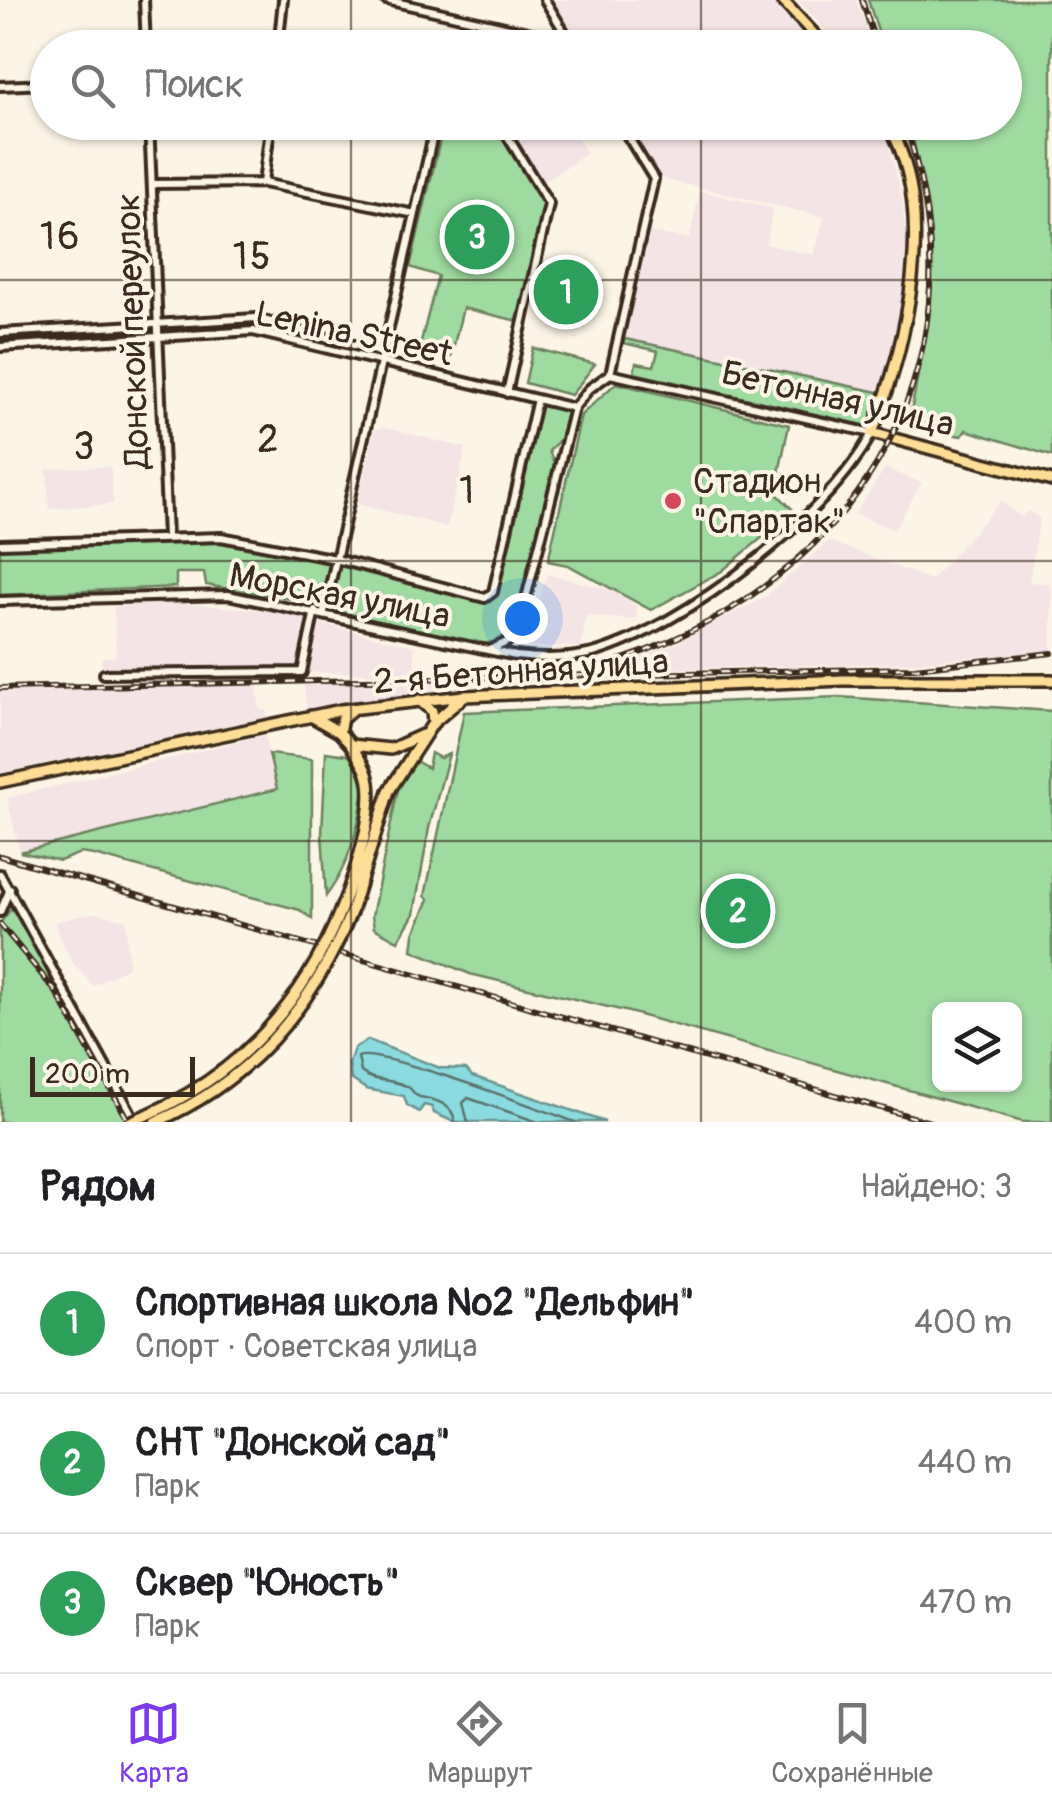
<!DOCTYPE html>
<html lang="ru">
<meta charset="utf-8">
<style>
body{margin:0;font-family:Pangolin,sans-serif;background:#f6f6f6;color:#202124}
.controls{position:absolute;right:30px;bottom:30px;display:grid;overflow:hidden;border-radius:15px;box-shadow:0 2px 8px #0004}
.controls button{width:90px;height:90px;display:grid;place-items:center;padding:0;border:0;border-bottom:2px solid #e0e0e0;background:#fff;color:#202124;font:50px sans-serif}
.scale{position:absolute;left:30px;bottom:25px;width:165px;box-sizing:border-box;padding-left:10px;border:5px solid #3b2a1e;border-top:0;font-size:28px;line-height:35px;white-space:nowrap;color:#3b2a1e;-webkit-text-stroke:8px #fcf5e5;paint-order:stroke}
.you{position:absolute;left:522px;top:618px;width:35px;height:35px;margin:-25px;border:8px solid #fff;border-radius:50%;background:#1a73e8;box-shadow:0 0 0 15px #1a73e833}
.badge{display:grid;place-items:center;width:65px;height:65px;border-radius:50%;background:#7c3aed;color:#fff;font-size:32px;font-weight:700}
.pin{position:absolute;translate:-50% -50%;border:5px solid #fff;box-shadow:0 2px 10px #0006}
.list{margin:0;padding:0;list-style:none}
h2{display:flex;justify-content:space-between;align-items:center;height:130px;margin:0;padding:0 40px;font-size:42px}
h2 small{font-size:32px;font-weight:400;color:#757577}
.list li{display:grid;grid-template-columns:65px 1fr auto;gap:30px;align-items:center;box-sizing:border-box;height:140px;padding:0 40px;border-top:2px solid #e0e0e0}
.list b{display:block;font-size:38px;white-space:nowrap}
.list p{margin:0;font-size:32px;white-space:nowrap;color:#757577}
.list em{font-size:32px;font-style:normal;color:#757577}
.icon{flex:none;width:55px;height:55px;fill:none;stroke:currentColor;stroke-width:2;stroke-linecap:round;stroke-linejoin:round}
.map{position:relative;flex:none;width:1052px;height:1122px;overflow:hidden}
.search{position:absolute;background:#fff;box-shadow:0 2px 8px #0004;left:30px;right:30px;top:30px;height:110px;display:flex;align-items:center;gap:25px;box-sizing:border-box;padding:0 35px;border-radius:55px;color:#757577;font-size:38px}
.sheet{height:550px;background:#fff}
nav{display:flex;justify-content:space-around;align-items:center;box-sizing:border-box;height:140px;border-top:2px solid #e0e0e0;background:#fff;font-size:28px;color:#757577}
nav a{display:grid;justify-items:center;gap:5px}
nav .on{color:#7c3aed}
.map>svg:first-child{display:block}
</style>
<div class="map">
<svg width="1052" height="1122" viewBox="0 0 1052 1122">
<rect width="100%" height="100%" fill="#fcf5e5"/>
<filter id="ink" filterUnits="userSpaceOnUse"><feTurbulence type="fractalNoise" baseFrequency=".01" numOctaves="2"/><feDisplacementMap in="SourceGraphic" scale="20" xChannelSelector="R" yChannelSelector="G"/><feConvolveMatrix kernelMatrix="1 2 1 2 8 2 1 2 1" color-interpolation-filters="sRGB"/></filter>
<g filter="url(#ink)">
<path fill="#f5e4e6" d="M548,0H772L819,47H577Z
M797,0H856L874,47H842Z
M552,123H568L587,153L544,182L519,143Z
M624,123H880L886,133L902,196L907,247L899,323L880,393L625,339L650,232L689,239L700,191L773,208L766,244L814,255L824,217L659,178Z
M386,428L466,448L447,527L357,504L375,429Z
M111,466L113,504L49,509L47,469Z
M885,468L922,483L894,530L855,514Z
M1001,501L1021,517L1028,510L1040,519L1029,582L1049,583L1052,591V650L907,663L631,670V660L673,645L766,596L829,541L931,580Z
M547,574L612,590L637,606L636,620L586,616L581,647H527Z
M180,598V603L310,614V621L414,646L415,669L404,673L197,672V680L102,681L101,658L116,656L114,606L175,603Z
M451,679L452,688L306,710L304,685Z
M257,685L260,710H267V717L0,773V691Z
M265,735L278,790L20,852L7,798Z
M94,913L127,920L128,967L93,986L71,961L54,922Z"/>
<path fill="#9fdaa0" stroke="#6d825f" stroke-width="2.5" fill-rule="evenodd" d="M868,0H1052V456L966,430L962,436L908,426C932,313 939,235 909,123L1004,122V48L883,47Z
M455,123L499,132L544,206L518,321L463,308L451,357L419,349L438,276L410,267L443,128L453,130Z
M544,264L581,273L580,280L595,283L592,305L578,302L575,312L537,303Z
M625,339L883,393L872,424L864,425L634,373L636,363L654,366L658,351L623,343Z
M533,348L595,364L571,395L525,383Z
M616,383L789,425L775,492L794,511L722,571L651,610L568,565L548,561L581,415Z
M539,403L570,409L563,436L549,451L556,467L520,613C510,634 499,646 475,643L327,609L339,562L491,598Z
M223,537L333,560L323,604L206,585L204,573H176V587L0,595V548Z
M839,697L1052,711V1122H1023L629,1012L470,974L412,950L414,934L429,899L425,896L464,712ZM940,1009H1014V1084H940Z
M326,752L354,756L365,763C365,806 353,861 326,896L322,833Z
M431,753L440,758L449,754L429,828L414,914L398,941L374,928L372,916L403,764L409,757L428,768Z
M269,754L312,759V919L300,910L94,855L80,853L60,861L20,852L277,789Z
M14,905L134,1122H0V923Z"/>
<path fill="#8adbe0" stroke="#6a9492" stroke-width="2.5" d="M368,1040L440,1068L466,1069L472,1076L605,1122H454L434,1113L432,1107L424,1105L419,1112L407,1105L404,1096L366,1089L351,1079L349,1064L354,1048Z"/>
<g fill="none" stroke-linecap="round" stroke-linejoin="round">
<path stroke="#5b716c" stroke-width="2.5" d="M455,1122C453,1103 435,1100 420,1097C412,1095 415,1091 408,1087C393,1078 374,1083 361,1072L358,1057C377,1047 542,1110 575,1122
M468,1122L463,1103L468,1098L538,1122"/>
<defs>
<path id="minor" d="M144,0L146,48
M386,0L571,42
M545,0L574,48
M278,48L283,0
M0,86L48,84
M149,122L167,537
M493,122L500,124L549,204L507,393
M263,183L271,122
M152,184L263,183L415,214
M0,333L256,318L383,353
M0,347L253,331L574,408
M610,374L654,179L619,122
M0,544L221,537L336,559L485,598L493,592L537,399
M0,601L228,595L516,656C541,659 568,659 593,653C684,627 829,516 872,433L610,374
M324,612L436,122
M492,649L507,642L519,626L574,408L589,389L610,374
M104,674L302,672L315,610
M0,874L136,1122
M0,912L10,889"/>
<path id="major" d="M782,0L827,48
M887,122C940,208 906,347 872,433L1052,481
M351,711L342,719L339,732L351,745L391,749L422,735
M311,716L339,732
M433,723L462,698
M0,782L341,710L464,696L843,680H1052
M341,909C354,877 378,807 367,774C364,764 356,754 351,745
M351,912L389,791L433,723L432,711L419,700"/>
</defs>
<use href="#minor" stroke="#3b2a1e" stroke-width="14"/>
<use href="#major" stroke="#3b2a1e" stroke-width="16"/>
<use href="#minor" stroke="#fcf5e5" stroke-width="6"/>
<use href="#major" stroke="#fedd96" stroke-width="9"/>
<defs>
<path id="rail" d="M862,0L877,48
M600,666C845,596 994,374 904,122
M0,688L915,668L1052,653
M0,856L930,1122
M0,924L56,992L129,1122"/>
</defs>
<use href="#rail" stroke="#3b2a1e" stroke-width="6"/>
<use href="#rail" stroke="#fcf5e5" stroke-width="2.5" stroke-dasharray="8" stroke-linecap="butt"/>
<defs>
<path id="major-bridge" d="M130,1122C233,1082 301,1010 341,909
M156,1122C251,1081 313,1006 351,912"/>
</defs>
<use href="#major-bridge" stroke="#3b2a1e" stroke-width="16" stroke-linecap="butt"/>
<use href="#major-bridge" stroke="#fedd96" stroke-width="9"/>
</g>
</g>
<path fill="none" stroke="#3b2a1e" stroke-width="2.5" stroke-opacity="0.55" d="M351,0V48M701,0V48M351,122V1122M701,122V1122M0,280H1052M0,561H1052M0,841H1052"/>
<circle fill="#d1495b" stroke="#fcf5e5" stroke-width="4" cx="673" cy="501" r="10"/>
<g text-anchor="middle" stroke-width="8" stroke-linejoin="round" paint-order="stroke">
<g font-size="35" fill="#3b2a1e" stroke="#fcf5e5">
<text transform="translate(132 331) rotate(-92)" y="12">Донской переулок</text>
<text transform="translate(354 333) rotate(12)" y="12">Lenina Street</text>
<text transform="translate(838 398) rotate(13)" y="12">Бетонная улица</text>
<text transform="translate(340 595) rotate(11)" y="12">Морская улица</text>
<text transform="translate(521 671) rotate(-4)" y="12">2-я Бетонная улица</text>
</g>
<g font-size="35" fill="#3b2a1e" stroke="#fcf5e5" text-anchor="start">
<text x="693" y="493">Стадион<tspan x="693" dy="40">"Спартак"</tspan></text>
</g>
<g font-size="38" letter-spacing="2.5" fill="#3b2a1e" stroke="#fcf5e5">
<text x="61" y="249">16</text>
<text x="253" y="269">15</text>
<text x="269" y="452">2</text>
<text x="85" y="459">3</text>
<text x="468" y="503">1</text>
</g>
</g>
</svg>
<div class="controls">
<button><svg class="icon" aria-label="layers" viewBox="0 0 24 24"><path d="M12 4l9 5-9 5-9-5zM3 14l9 5 9-5"/></svg></button>
</div>
<div class="scale">200 m</div>
<div class="you"></div>
<div class="pin badge" style="left:566px;top:292px;background:#2e9e5b">1</div>
<div class="pin badge" style="left:738px;top:911px;background:#2e9e5b">2</div>
<div class="pin badge" style="left:477px;top:237px;background:#2e9e5b">3</div>
<div class="search"><svg class="icon" aria-label="search" viewBox="0 0 24 24"><circle cx="10" cy="10" r="6"/><path d="M15 15l6 6"/></svg>Поиск</div>
</div>
<section class="sheet">
<h2>Рядом<small>Найдено: 3</small></h2>
<ul class="list">
<li><span class="badge" style="background:#2e9e5b">1</span><div><b>Спортивная школа №2 &quot;Дельфин&quot;</b><p>Спорт · Советская улица</p></div><em>400 m</em></li>
<li><span class="badge" style="background:#2e9e5b">2</span><div><b>СНТ &quot;Донской сад&quot;</b><p>Парк</p></div><em>440 m</em></li>
<li><span class="badge" style="background:#2e9e5b">3</span><div><b>Сквер &quot;Юность&quot;</b><p>Парк</p></div><em>470 m</em></li>
</ul>
</section>
<nav>
<a class="on"><svg class="icon" aria-label="map" viewBox="0 0 24 24"><path d="M3 6l6-2 6 2 6-2v14l-6 2-6-2-6 2zM9 4v14M15 6v14"/></svg>Карта</a>
<a><svg class="icon" aria-label="directions" viewBox="0 0 24 24"><path d="M12 3l9 9-9 9-9-9zM9 14v-3h6M13 9l2 2-2 2"/></svg>Маршрут</a>
<a><svg class="icon" aria-label="saved" viewBox="0 0 24 24"><path d="M7 4h10v16l-5-4-5 4z"/></svg>Сохранённые</a>
</nav>
